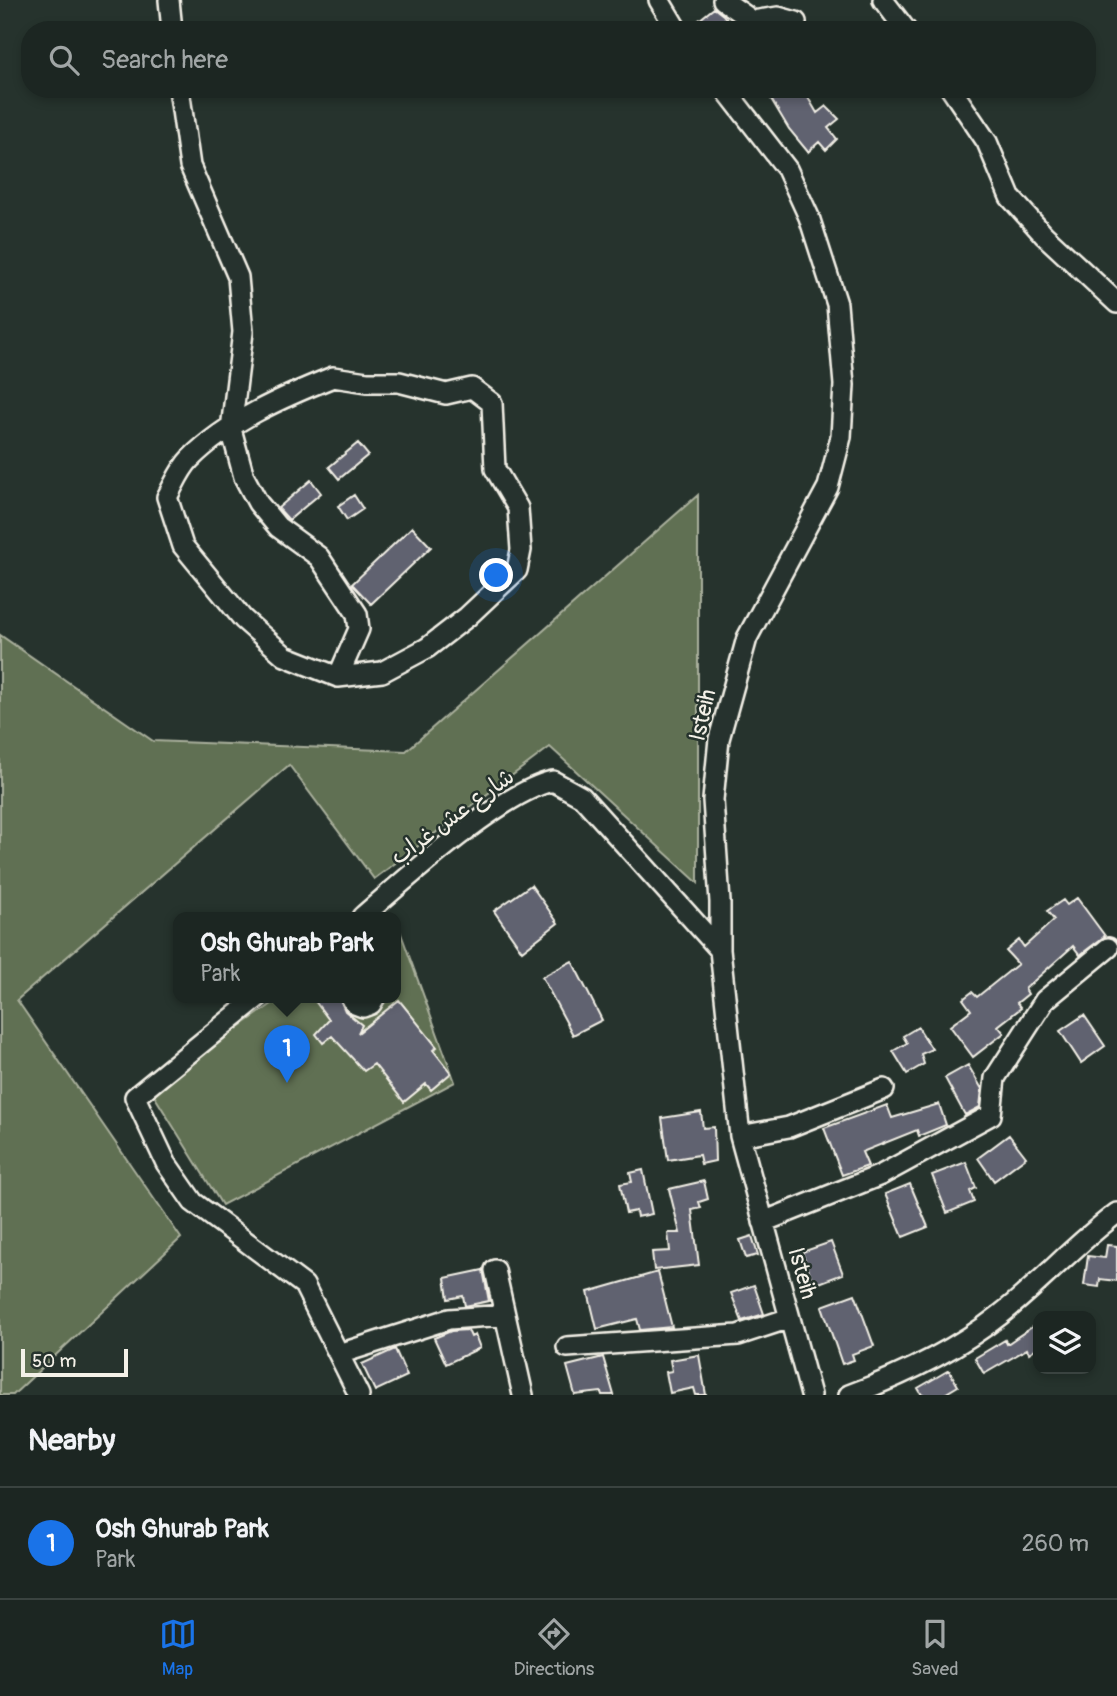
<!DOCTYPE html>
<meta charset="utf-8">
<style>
body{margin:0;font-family:Pangolin,"Playpen Sans Arabic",sans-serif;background:#252e2a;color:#f1f3f6}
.controls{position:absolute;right:21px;bottom:21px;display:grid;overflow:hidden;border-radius:14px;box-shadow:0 4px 10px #0003}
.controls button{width:63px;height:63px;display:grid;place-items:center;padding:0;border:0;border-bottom:2px solid #3a4340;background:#1c2622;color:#f1f3f6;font:35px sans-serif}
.scale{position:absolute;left:21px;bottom:18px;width:107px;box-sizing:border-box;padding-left:7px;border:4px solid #f4f1e8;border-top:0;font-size:19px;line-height:24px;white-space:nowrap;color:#f4f1e8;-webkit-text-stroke:5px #26332d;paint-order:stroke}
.you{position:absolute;left:497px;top:576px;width:24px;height:24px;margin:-18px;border:5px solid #fff;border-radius:50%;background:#1a73e8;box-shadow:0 0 0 10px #1a73e833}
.badge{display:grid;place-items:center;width:46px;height:46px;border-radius:50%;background:#1a73e8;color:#fff;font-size:23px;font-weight:700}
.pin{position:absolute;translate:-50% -58px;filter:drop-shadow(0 2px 4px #0008)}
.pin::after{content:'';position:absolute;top:37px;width:24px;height:21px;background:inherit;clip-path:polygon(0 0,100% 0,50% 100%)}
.popup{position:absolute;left:173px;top:912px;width:228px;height:91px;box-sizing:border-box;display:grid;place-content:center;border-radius:14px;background:#1c2622;filter:drop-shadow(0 2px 5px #0005);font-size:23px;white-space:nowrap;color:#a0a5a5}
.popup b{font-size:26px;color:#f1f3f6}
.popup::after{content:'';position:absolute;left:50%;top:100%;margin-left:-14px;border:14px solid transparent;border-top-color:#1c2622}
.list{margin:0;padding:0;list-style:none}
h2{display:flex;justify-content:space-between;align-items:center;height:91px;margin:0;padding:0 28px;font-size:30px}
h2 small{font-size:23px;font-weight:400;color:#a0a5a5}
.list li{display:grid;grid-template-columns:46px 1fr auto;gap:21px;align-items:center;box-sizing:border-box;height:112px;padding:0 28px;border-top:2px solid #3a4340}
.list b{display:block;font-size:26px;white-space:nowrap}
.list p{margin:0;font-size:23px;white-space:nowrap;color:#a0a5a5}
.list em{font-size:23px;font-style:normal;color:#a0a5a5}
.icon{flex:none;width:38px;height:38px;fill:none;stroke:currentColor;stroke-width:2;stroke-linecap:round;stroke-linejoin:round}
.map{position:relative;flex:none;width:1117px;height:1395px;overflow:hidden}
.search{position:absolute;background:#1c2622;box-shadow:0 4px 10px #0003;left:21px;right:21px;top:21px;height:77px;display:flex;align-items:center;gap:18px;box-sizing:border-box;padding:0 24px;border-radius:28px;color:#a0a5a5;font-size:26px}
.sheet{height:203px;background:#1c2622}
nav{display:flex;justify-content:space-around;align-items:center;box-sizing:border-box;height:98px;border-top:2px solid #3a4340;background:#1c2622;font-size:19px;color:#a0a5a5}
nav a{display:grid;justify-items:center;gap:4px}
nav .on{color:#1a73e8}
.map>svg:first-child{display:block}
</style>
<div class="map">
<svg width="1117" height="1395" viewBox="0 0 1117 1395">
<rect width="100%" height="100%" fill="#26332d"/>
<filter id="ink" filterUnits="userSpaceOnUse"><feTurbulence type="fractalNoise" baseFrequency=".0143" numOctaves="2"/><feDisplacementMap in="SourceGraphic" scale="14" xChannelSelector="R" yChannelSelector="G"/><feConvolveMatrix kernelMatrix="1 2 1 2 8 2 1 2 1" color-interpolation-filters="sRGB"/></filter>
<g filter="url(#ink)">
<path fill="#607052" stroke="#aab09d" stroke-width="2" d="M698,495V883L550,747L374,879L289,765L17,1000L181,1238L13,1395H0V635L153,741L406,751Z
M396,920L455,1082L222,1205L150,1089L282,997H396Z"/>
<path fill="#60626f" stroke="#f4f1e8" stroke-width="2" d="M714,8L723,15L735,30H707L699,20Z
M765,89H803L817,113L826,106L839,119L828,128L837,139L826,150L819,142L808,152L789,129Z
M358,443L368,455L339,479L329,467Z
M311,480L321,493L289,520L278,508Z
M354,495L363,509L347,520L338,506Z
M412,527L431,547L371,604L352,584Z
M531,885L558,923L522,951L494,911Z
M1077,898L1105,936L1080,955L1073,946L1025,989L1028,994L1017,1003L1021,1008L998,1026L1004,1033L973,1057L950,1026L971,1010L963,999L972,992L977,997L1018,964L1006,951L1019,940L1024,947L1054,920L1047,911L1063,900L1067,905Z
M572,961L602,1020L573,1035L542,977Z
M312,997H339L345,1011L362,1025L358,1033L399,1000L437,1047L433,1050L451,1073L431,1090L426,1084L404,1102L374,1064L364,1071L332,1036L323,1043L316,1034L329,1020Z
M1084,1015L1105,1046L1081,1063L1060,1031Z
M918,1027L932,1049L921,1054L924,1064L907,1074L893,1051L907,1043L903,1036Z
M968,1065L982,1089L980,1107L965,1115L945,1078Z
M939,1104L946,1125L919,1136L917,1130L862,1152L868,1166L842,1175L824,1128L887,1105L892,1118Z
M701,1112L703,1128L714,1127L715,1161L701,1164L699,1155L668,1160L662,1118Z
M1009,1135L1026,1157L994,1181L978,1158Z
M966,1162L976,1188L970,1191L974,1202L947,1213L932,1175Z
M643,1170L652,1214L637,1217L636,1211L626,1213L620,1184L632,1182L630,1173Z
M704,1181L708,1199L699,1202L701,1208L692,1210L699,1265L654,1270L652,1252L670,1251L668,1233H680L669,1189Z
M910,1184L928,1227L903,1237L885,1194Z
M752,1236L758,1255L746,1258L740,1240Z
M831,1242L843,1274L814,1285L802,1252Z
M1107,1245L1117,1246V1281L1100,1279L1099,1287L1084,1285L1088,1256L1105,1258Z
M483,1270L489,1301L465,1306L463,1296L448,1299L445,1278Z
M658,1272L672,1327L640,1330L637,1319L597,1329L588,1292Z
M754,1285L764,1314L742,1321L731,1293Z
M855,1294L874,1346L852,1354L854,1360L842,1364L822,1306Z
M1038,1323V1347L1029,1353L1027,1349L984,1374L975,1358L1005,1340L1007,1344Z
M468,1330L471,1337L475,1335L480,1348L446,1364L434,1338L451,1331Z
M395,1349L407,1376L375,1391L362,1364Z
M699,1355L706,1395H696L694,1388L670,1393L666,1372L672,1371L670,1360Z
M603,1357L614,1395H602L601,1392L575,1395L567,1366Z
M949,1370L958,1386L943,1395H922L918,1388Z"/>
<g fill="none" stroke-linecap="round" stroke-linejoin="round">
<defs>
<path id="minor" d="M169,0L172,30
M659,0L677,30
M723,0L753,21L778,17L796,22
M883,0L906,30
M179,89L190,166L238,277L243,332L231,429L244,477L258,503L278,527L319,557L357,614L359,629L338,677
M725,89L787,169L809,217L837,304L844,385L841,437L828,487L747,638L719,739L713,800L720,902V950L740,1136L811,1395
M951,89L987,142L1010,197L1044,235L1117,303
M333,377L367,382H399L446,394L472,388L492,403L495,469L518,508L521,550L517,570L467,617L427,648L382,672L338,677L285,656L243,619L183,546L167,497C174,485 180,469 190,459C228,421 283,397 333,377Z
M362,917C405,880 501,792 553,781L582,797L720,950
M258,997L135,1097L166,1163L193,1202L304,1285L359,1395
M351,997L355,1004L363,1007L371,1004L375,997
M740,1136L789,1127L884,1089
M763,1222L881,1175L991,1115L995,1078L1045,1000L1108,948
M495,1270L523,1395
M567,1347L738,1335L790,1318
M339,1354L449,1319L505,1315
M849,1395C901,1376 956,1350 1000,1315C1041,1283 1075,1244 1117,1213"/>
</defs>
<use href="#minor" stroke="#f4f1e8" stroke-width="24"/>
<use href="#minor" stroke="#26332d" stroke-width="19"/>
</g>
</g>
<g text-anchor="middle" stroke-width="5" stroke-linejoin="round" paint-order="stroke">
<g font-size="23" fill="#f4f1e8" stroke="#26332d">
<text transform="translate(702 715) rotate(-77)" y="8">Isteih</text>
<text transform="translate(452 816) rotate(-36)" y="8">شارع عش غراب</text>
<text transform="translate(803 1273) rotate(74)" y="8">Isteih</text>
</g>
</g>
</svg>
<div class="controls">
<button><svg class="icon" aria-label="layers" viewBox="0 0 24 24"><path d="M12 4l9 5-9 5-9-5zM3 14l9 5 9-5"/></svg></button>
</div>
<div class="scale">50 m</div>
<div class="you"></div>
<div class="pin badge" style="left:287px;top:1083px">1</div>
<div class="popup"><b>Osh Ghurab Park</b>Park</div>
<div class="search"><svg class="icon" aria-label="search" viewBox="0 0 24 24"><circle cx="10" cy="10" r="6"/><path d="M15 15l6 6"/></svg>Search here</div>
</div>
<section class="sheet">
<h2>Nearby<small></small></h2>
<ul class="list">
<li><span class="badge">1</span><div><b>Osh Ghurab Park</b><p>Park</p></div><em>260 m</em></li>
</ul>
</section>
<nav>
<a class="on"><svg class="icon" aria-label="map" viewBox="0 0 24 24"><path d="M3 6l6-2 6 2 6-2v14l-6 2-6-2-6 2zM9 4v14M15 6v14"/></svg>Map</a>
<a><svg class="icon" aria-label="directions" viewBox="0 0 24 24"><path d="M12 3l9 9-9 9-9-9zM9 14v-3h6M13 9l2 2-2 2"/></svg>Directions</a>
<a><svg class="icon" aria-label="saved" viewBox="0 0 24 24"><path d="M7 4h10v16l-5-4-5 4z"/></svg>Saved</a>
</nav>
